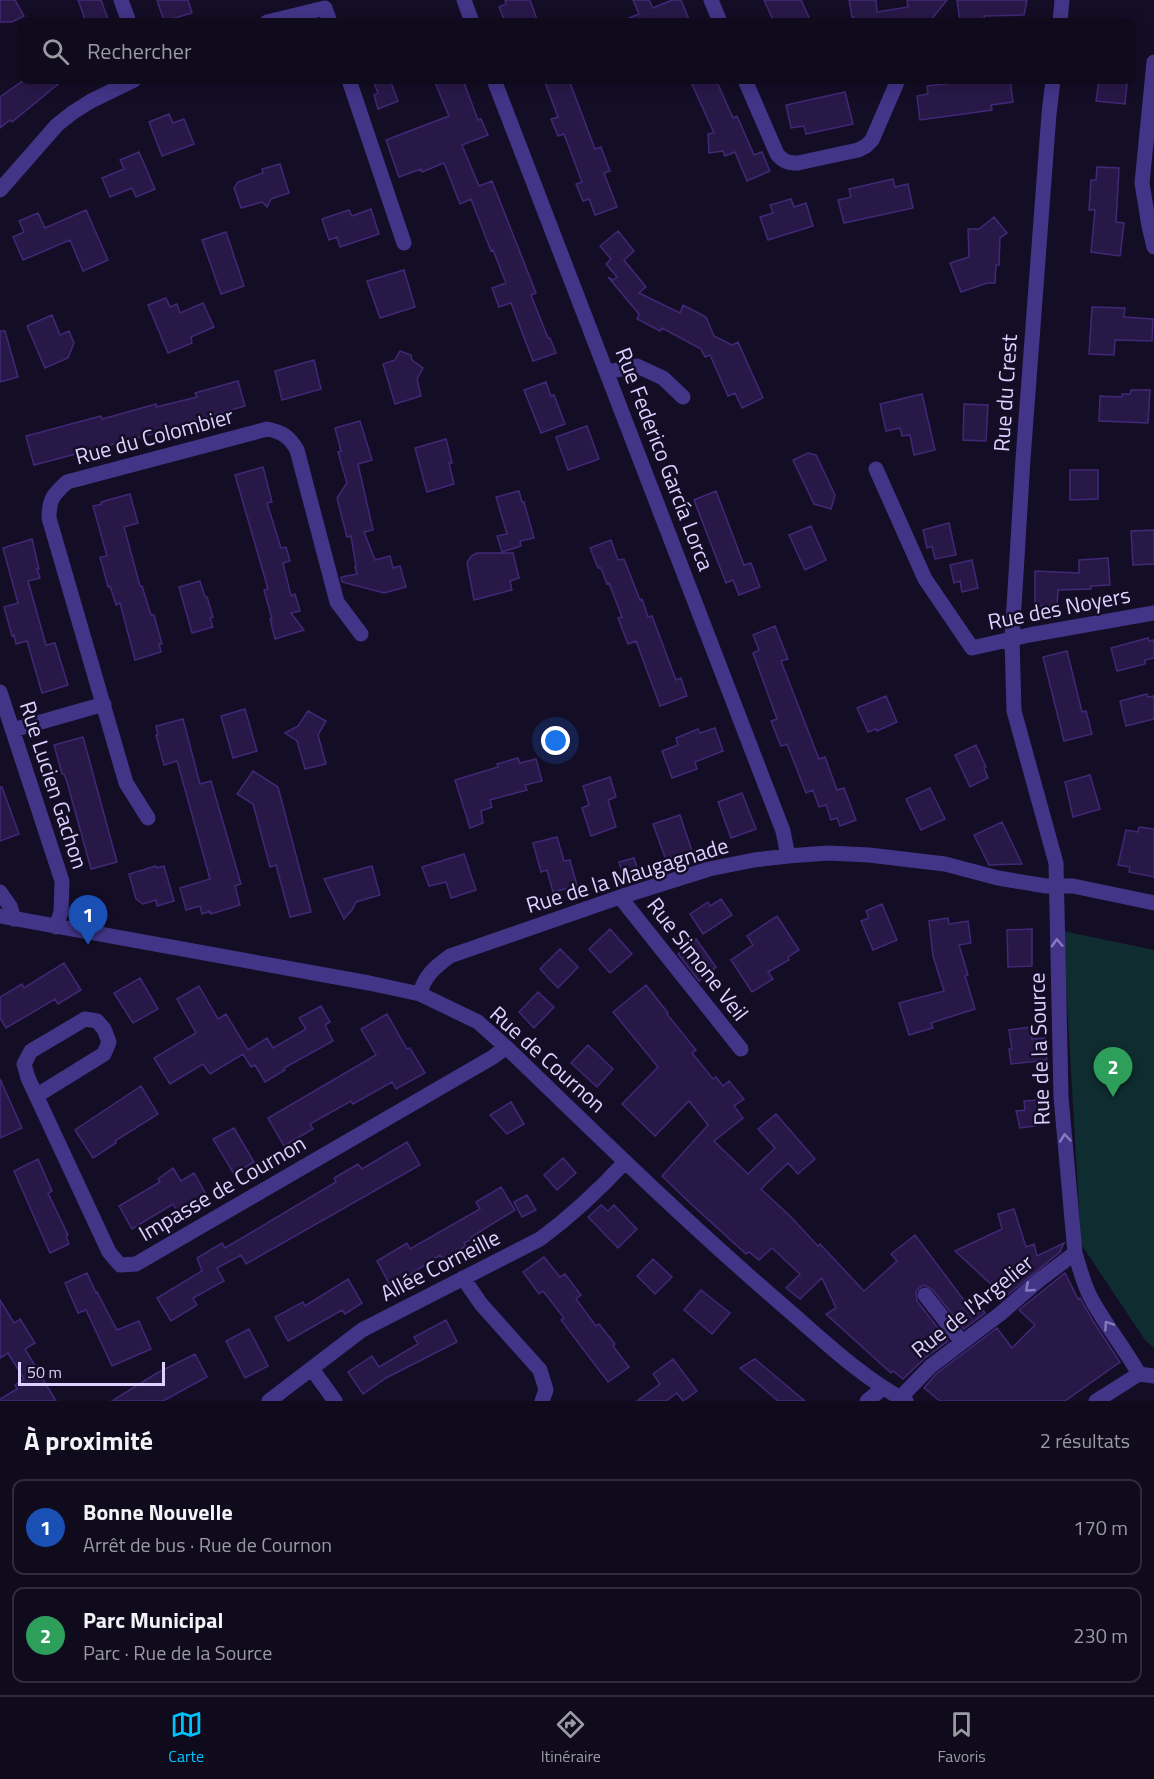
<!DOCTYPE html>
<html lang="fr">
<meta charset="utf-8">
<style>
body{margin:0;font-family:"Titillium Web",sans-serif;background:#181325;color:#f1f3f6}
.scale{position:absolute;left:18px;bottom:15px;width:147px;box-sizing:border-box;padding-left:6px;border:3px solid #dcd1ff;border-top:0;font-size:16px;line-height:21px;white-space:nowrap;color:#dcd1ff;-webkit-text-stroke:4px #140d26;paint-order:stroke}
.you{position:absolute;left:556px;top:741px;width:21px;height:21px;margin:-15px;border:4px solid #fff;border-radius:50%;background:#1a73e8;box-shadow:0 0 0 9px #1a73e833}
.badge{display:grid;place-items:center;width:39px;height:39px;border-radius:50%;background:#00c3fc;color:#fff;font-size:20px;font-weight:700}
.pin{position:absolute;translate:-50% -50px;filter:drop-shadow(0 2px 3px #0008)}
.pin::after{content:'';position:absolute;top:32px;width:21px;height:18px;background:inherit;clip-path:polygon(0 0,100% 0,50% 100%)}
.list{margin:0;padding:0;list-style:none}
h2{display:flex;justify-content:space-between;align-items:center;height:78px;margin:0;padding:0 24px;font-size:26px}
h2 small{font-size:20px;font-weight:400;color:#9b9aa3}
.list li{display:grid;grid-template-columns:39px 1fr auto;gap:18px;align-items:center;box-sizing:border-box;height:96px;margin:0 12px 12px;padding:0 12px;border:2px solid #2f2b3b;border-radius:12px}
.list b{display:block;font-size:22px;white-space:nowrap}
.list p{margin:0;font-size:20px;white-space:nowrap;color:#9b9aa3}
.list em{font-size:20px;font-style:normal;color:#9b9aa3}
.icon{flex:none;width:33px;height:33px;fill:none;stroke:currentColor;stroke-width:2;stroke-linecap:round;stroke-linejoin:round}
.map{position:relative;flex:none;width:1154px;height:1401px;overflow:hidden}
.search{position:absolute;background:#0f0a1c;box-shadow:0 3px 15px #0003;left:18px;right:18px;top:18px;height:66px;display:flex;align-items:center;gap:15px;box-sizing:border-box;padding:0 21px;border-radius:12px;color:#9b9aa3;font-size:22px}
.sheet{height:294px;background:#0f0a1c}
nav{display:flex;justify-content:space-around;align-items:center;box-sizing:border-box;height:84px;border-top:2px solid #2f2b3b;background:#0f0a1c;font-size:16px;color:#9b9aa3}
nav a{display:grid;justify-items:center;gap:3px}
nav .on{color:#00c3fc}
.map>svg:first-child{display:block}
</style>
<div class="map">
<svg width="1154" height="1401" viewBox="0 0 1154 1401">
<rect width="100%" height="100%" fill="#140d26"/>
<path fill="#0f2d30" d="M1063,931L1154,950V1348L1145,1340L1081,1244Z"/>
<path fill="#281848" stroke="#412876" stroke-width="1.5" d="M0,0H15L24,16L12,22H0Z
M78,0H101L109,22H86Z
M157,0H188L192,13L164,21Z
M505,0H530L538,22H505L499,7L506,4Z
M633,0H649L653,8L672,0H681L690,22H619L639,14Z
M764,0H801L811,22H774Z
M849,0H876L877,12L908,7L907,0H947L930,21L917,22H855L854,17H852Z
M957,0H1027L1024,15L984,16L985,21L970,22V20L960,22Z
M24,80H63L12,122L10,120L0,128V97Z
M373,80H390L398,101L378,109L374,95L378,93Z
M434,80H463L478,120L481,119L488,135L462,145L479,186L492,181L536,293L531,295L548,338H550L556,353L533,361L511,303L499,307L492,288L506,283L493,250L491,251L471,199L460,204L444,163L422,172L421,169L399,177L386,140L449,116Z
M544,80H569L595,149L601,147L610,171L604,173L617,207L595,215L589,199L583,201L576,184L582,182L564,134L558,136L551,119L558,117Z
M690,80H716L733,118L737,116L754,155L762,152L770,171L747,181L735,152L725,156L723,151L709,153L708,134L714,133Z
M979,80H1010L1013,102L991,105L992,110L920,120L917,96L928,94L927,86Z
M1099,80H1125L1124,82L1127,83L1125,104L1096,101Z
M845,92L853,124L806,134L804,126L791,128L786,105Z
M169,114L173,123L184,119L194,144L162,156L149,122Z
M139,152L155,189L136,197L132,188L110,197L102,178L124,169L120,160Z
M280,164L289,193L271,199L267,207L262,202L241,208L234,188L238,182L263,173L262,169Z
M1097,167L1119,168L1116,222L1124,223L1120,256L1091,252L1095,210H1089L1091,180H1096Z
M893,179L895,187L908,184L913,208L844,223L838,200L851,197L849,189Z
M791,199L794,207L806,203L813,226L768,240L760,217L773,213L770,205Z
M371,209L379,234L340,247L337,237L329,240L322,219L349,210L352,216Z
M86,210L108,260L83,271L70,240L23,260L13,237L24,232L19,221L38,213L45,228Z
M994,217L1007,233L1000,238L999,265H996L995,283H987L961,292L950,263L969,257L968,229H979Z
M618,231L634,251L624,260L646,287L639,293L680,313L683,305L706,317L714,336L732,345L738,342L763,398L742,408L735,393L728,396L710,355L705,357L701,349L662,328L660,331L637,319L639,314L608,277L613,280L617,277L606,264L611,259L600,246Z
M226,232L244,286L221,294L202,240Z
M404,270L415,307L380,318L367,281Z
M166,298L170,307L177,304L180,313L203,303L214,327L191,337L192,343L168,353L148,305Z
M1092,307L1125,308L1124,317L1153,319L1152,341L1115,340L1114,355L1089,354Z
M52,315L60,335L69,331L74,343L68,358L45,368L27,326Z
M0,331H5L18,377L0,382Z
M400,351L411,355L412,360L423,368L417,379L421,396L395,404L383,364L395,360Z
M314,360L321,389L282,400L275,371Z
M238,381L245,406L181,424L182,426L34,465L26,436L101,416L102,419L156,404V407L197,397L195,393Z
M546,382L551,396L554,395L565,424L541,433L524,390Z
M1131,390H1150L1148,423L1099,421L1100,396L1122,397V394H1130Z
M922,394L935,450L914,455L910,435L902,436L900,428L886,431L880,404Z
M964,404L988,405L986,441L963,440Z
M360,421L372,460L358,464L373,530L364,532L375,560L390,556L393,568L400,566L406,587L384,593L342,582L341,577L357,574L355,567H356L351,536L347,537L337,498L347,483L338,452L341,451L335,428Z
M587,426L599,459L568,470L556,437Z
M446,439L452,463H449L454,484L427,492L415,448Z
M808,453L816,455L835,495L831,509L814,504L793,460Z
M263,467L272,502L267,503L281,548L286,547L290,561L283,563L291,596L295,594L300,611L291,613L304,630L275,639L270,619H272L264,590L268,589L235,475Z
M1070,470H1098V499L1070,500Z
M519,491L522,502H524L534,538L520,541L521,546L502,552L497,536L507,534L496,497Z
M716,491L744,565L751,563L760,587L739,595L733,580L726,583L694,500Z
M130,494L138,523L124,527L140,586H142L151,615H154L162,644H159L161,652L135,660L120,603L116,605L110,586L108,587L100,557L107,556L93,506L102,504L101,502Z
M949,523L956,555L935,559L932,546L927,548L923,530Z
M811,526L826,560L805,570L789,535Z
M1154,530V564L1133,565L1131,531Z
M32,539L39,569H37L40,578L28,581L46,645L55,643L68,685L42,693L27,641L16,644L14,635L12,636L4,607L18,603L3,548Z
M611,540L618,560L624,559L640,600L642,599L648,617L652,616L676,680L681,678L687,696L660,706L636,641L628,644L618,618L622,617L609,583L607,584L601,568H598L590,548Z
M477,553H513L519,578L510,581L512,590L474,600L467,563L471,556Z
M1108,558L1110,585L1091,586V589L1058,590L1057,606H1035V571L1079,573V560Z
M972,560L978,588L962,592L960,581L954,583L950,565Z
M200,581L205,597H207L213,617L210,618L213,627L192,633L179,587Z
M775,626L788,659L781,661L819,759L825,757L837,790L844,788L856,820L840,826L837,818L831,820L826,805L819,807L813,790L806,793L787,744L781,746L771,721L777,719L753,653L759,650L753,635Z
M1148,638L1149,641L1154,640V658L1145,660V664L1117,671L1111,648Z
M1067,651L1082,712L1086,711L1092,734L1064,741L1043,657Z
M1147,694L1148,697L1154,696V719L1126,726L1120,701Z
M886,696L897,722L877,731L876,729L868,732L857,708Z
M245,709L257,751L233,758L221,716Z
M308,711L326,721L318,735L326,764L305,769L297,741L285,733L298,726Z
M183,719L200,784L211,781L241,884L235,886L240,905L211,914L210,911L202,914L200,906L186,910L180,888L210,879L177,761L164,765L156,735H158L156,726Z
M715,728L723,751L695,762L697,769L672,778L662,751L678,745L676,738L698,729L700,733Z
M83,737L117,862L91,869L67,782L64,774H62L54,745Z
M976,745L986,767L984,768L988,778L970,787L955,755Z
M518,758L520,763L536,759L542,781L525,785L527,790L490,800L492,807L481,811L483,823L470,828L455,780L498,767L497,764Z
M253,771L278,787L311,912L290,917L276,865L270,867L253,804L237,794Z
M1090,775L1100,809L1073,817L1065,782Z
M610,777L616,797L608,800L616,827L591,836L582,808L589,805L583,786Z
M0,787H2L19,834L0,841Z
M930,788L945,819L921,830L906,799Z
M742,793L756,829L731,838L718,802Z
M680,815L692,851L666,860L653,824Z
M1002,822L1022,864L989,865L974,835Z
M1139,827L1154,829V877L1129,872L1130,867L1118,865L1126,830L1138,832Z
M557,837L564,861L570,860L577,886L553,892L547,870L541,872L533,843Z
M464,854L476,890L451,898L446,882L429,886L422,867Z
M634,858L639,874L624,878L619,862Z
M156,866L157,868L164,866L174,901L157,906L156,900L143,904L136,899L129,874Z
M372,866L380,895L356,902L352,910L344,919L324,879Z
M721,899L732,915L703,934L690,914L708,902L710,906Z
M882,904L897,940L873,950L861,921L869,918L866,911Z
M777,916L799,950L788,957L789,960L768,972L773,979L752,992L731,960L753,945L747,936Z
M948,918L949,924L968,921L971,943L959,945L968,975L965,976L975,1009L931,1023L933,1028L909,1035L899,1003L944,991L933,956L929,921Z
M610,929L632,954L610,973L589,949Z
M1032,929V966L1008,967L1007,930Z
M696,939L716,967L699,981L678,954Z
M560,949L578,967L558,988L540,969Z
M64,963L81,990L58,1004L55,999L6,1028L0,1018V997L22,984L24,988Z
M140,978L158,1009L133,1023L114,993Z
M646,985L668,1013L667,1014L696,1050L692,1053L713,1079L716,1077L723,1086L729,1081L744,1099L734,1106L743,1118L714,1141L748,1174L775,1148L758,1129L776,1114L815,1159L798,1174L788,1163L761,1189L789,1215L818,1246L820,1244L864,1291L897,1261L891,1254L915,1235L975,1315L983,1310L985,1313L964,1329L932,1289L924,1285L919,1288L916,1292L917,1301L948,1341L925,1358L903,1379L893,1371L891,1373L826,1314L836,1308L822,1278L800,1299L786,1288L800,1274L772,1248L759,1260L749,1252L746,1254L690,1203L662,1176L708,1125L689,1101L655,1136L622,1104L658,1067L613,1012Z
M199,986L218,1019L226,1014L248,1050L267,1038L273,1048L306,1029L299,1018L321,1006L330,1022L325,1025L333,1041L284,1068L285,1070L265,1082L255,1065L251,1067L243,1054L210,1074L203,1064L170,1084L154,1058L196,1033L177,999Z
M538,992L554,1007L534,1028L519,1012Z
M387,1014L407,1049L410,1048L425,1073L396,1089L392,1082L353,1104L351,1101L310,1124L313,1129L284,1146L268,1118L376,1055L361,1029Z
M1030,1027L1032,1039L1045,1038L1047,1060L1011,1064L1009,1049H1012L1009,1030Z
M588,1045L613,1069L597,1087L571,1063Z
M0,1079L22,1128L0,1138Z
M141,1086L158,1114L115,1141L116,1143L93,1158L75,1130Z
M1040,1100L1042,1125L1020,1128L1016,1111L1025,1110L1024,1101Z
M511,1102L524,1124L507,1134L490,1115Z
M234,1128L254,1162L234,1174L213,1139Z
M407,1142L420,1165L246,1264L241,1255L217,1268L224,1281L193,1298L197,1305L171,1321L157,1298L202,1271L197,1258L222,1243L225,1248L336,1182L334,1178L358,1164L362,1169Z
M563,1158L576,1173L557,1190L544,1175Z
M38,1159L52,1191L48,1193L68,1235L66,1236L69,1244L50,1253L14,1171Z
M173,1168L181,1181L194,1173L207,1196L178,1213L173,1204L132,1229L119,1206L160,1182L158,1179Z
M501,1187L515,1210L471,1237L472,1239L464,1243L466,1246L443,1259L440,1255L391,1287L377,1261L407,1243L410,1249L480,1209L476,1202Z
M527,1195L536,1210L522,1217L514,1202Z
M601,1205L608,1211L614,1205L637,1229L618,1248L588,1217Z
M1014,1209L1026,1247L1034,1244L1037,1256L1064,1243L1060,1252L1005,1297L955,1251L1002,1229L998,1214Z
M544,1257L560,1277L565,1274L581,1295L576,1299L596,1326L599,1324L615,1344L613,1346L629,1367L608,1382L561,1320L564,1318L543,1291L539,1294L523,1272Z
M653,1259L672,1277L655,1294L637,1276Z
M87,1273L96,1293L97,1292L117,1330L139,1321L151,1349L112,1366L86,1310L78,1313L65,1283Z
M1065,1273L1078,1299L1080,1298L1093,1321L1120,1362L1065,1401H940L924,1388L937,1373L997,1328L1012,1348L1035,1325L1019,1310Z
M348,1279L362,1303L345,1314L342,1310L288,1341L275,1317L303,1302L305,1306Z
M701,1290L730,1313L712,1334L684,1310Z
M0,1300L14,1323L20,1319L35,1343L25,1349L56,1401H0V1399L17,1389L15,1385L24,1379L8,1353L0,1358Z
M446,1320L457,1342L386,1378L363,1394L348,1372L372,1356L379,1367L418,1344L414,1337Z
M249,1329L268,1366L245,1378L226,1341Z
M195,1354L207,1377L163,1401H112L157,1373Z
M673,1359L697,1391L683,1401L677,1393L666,1401H637L660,1384L653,1374Z
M755,1359L805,1401H778L740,1368Z"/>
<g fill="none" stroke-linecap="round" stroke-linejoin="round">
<path stroke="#423588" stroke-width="15" d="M121,0L129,22
M464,0L472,22
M711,0L720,22
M267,22L325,8L330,22
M1060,22L1062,0
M1154,62L1142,183L1149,226L1154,247
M349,80L404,243
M494,80L783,831L788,856
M745,80L777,154C784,162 788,163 798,163L858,150L866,146L872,140L898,80
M1053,80L1049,114L1023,459L1012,639L1014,711L1056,863L1061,1097L1075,1253C1080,1269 1084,1287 1093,1302C1107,1327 1125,1349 1139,1374
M0,190L57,125L72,113L91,101L134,80
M607,372L637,366L663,378L683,397
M876,469L925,579L972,648L1029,635L1154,613
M0,692L62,881L61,912L56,927
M13,730L104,704
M148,818L126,783L49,518C49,499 53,495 67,482L267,429C282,432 289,436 297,450L337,602L361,634
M0,892L10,906L14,919
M620,897L741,1049
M0,916L369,983L420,994L478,1022L506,1047C596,1134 685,1221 780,1303C820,1337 859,1376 906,1401
M420,994C424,976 435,967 450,956L620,897L709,869L754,860L788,856L828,853L869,855L945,864L998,878L1046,886H1073L1154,903
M36,1096L104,1054L109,1042L104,1029L97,1021L85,1019L31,1051L24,1064L28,1078L109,1252L120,1265L136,1264L493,1057L506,1047
M463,1278L481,1304L540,1370L546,1390L542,1401
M925,1295L962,1342
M312,1369L335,1401
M900,1398L931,1366L1000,1314L1038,1281L1075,1253
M269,1401L362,1330L540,1239C570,1217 599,1190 625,1162
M867,1401L883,1388
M1096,1401L1139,1374L1154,1376"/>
</g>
<defs><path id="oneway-chevron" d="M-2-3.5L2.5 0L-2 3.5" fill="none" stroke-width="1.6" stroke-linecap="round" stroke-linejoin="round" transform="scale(1.5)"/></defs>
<g stroke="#877bbe">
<use href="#oneway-chevron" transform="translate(1057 943) rotate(-92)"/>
<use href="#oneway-chevron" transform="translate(1065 1138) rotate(-95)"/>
<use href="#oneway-chevron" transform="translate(1029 1288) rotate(139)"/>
<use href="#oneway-chevron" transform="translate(1108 1325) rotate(-124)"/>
</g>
<g text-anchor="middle" stroke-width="5" stroke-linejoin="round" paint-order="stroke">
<g font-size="22" fill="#dcd1ff" stroke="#140d26">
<text transform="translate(1005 393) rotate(-86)" y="8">Rue du Crest</text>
<text transform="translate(154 436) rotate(-15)" y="8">Rue du Colombier</text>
<text transform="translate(665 459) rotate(69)" y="8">Rue Federico García Lorca</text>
<text transform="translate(1059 608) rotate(-11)" y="8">Rue des Noyers</text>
<text transform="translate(54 785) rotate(72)" y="8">Rue Lucien Gachon</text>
<text transform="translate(627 875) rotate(-17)" y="8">Rue de la Maugagnade</text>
<text transform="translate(698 959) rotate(52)" y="8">Rue Simone Veil</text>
<text transform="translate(1039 1049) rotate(-92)" y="8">Rue de la Source</text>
<text transform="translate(548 1059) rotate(42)" y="8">Rue de Cournon</text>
<text transform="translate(222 1188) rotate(-30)" y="8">Impasse de Cournon</text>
<text transform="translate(440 1265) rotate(-27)" y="8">Allée Corneille</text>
<text transform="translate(972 1306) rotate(-39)" y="8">Rue de l'Argelier</text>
</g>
</g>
</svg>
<div class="scale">50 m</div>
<div class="you"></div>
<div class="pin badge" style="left:88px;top:945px;background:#1a4fb4">1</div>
<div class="pin badge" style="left:1113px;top:1097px;background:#2e9e5b">2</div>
<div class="search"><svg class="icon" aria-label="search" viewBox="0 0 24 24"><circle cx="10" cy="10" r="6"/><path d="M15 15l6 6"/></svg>Rechercher</div>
</div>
<section class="sheet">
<h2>À proximité<small>2 résultats</small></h2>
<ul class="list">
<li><span class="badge" style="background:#1a4fb4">1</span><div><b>Bonne Nouvelle</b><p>Arrêt de bus · Rue de Cournon</p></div><em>170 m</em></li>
<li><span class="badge" style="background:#2e9e5b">2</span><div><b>Parc Municipal</b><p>Parc · Rue de la Source</p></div><em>230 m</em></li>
</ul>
</section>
<nav>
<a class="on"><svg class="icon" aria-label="map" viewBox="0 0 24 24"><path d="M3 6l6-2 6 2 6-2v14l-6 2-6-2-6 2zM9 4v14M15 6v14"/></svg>Carte</a>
<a><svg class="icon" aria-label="directions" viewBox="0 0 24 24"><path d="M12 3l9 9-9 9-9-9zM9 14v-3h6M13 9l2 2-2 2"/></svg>Itinéraire</a>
<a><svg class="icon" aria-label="saved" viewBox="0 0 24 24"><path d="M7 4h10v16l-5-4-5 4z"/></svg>Favoris</a>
</nav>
